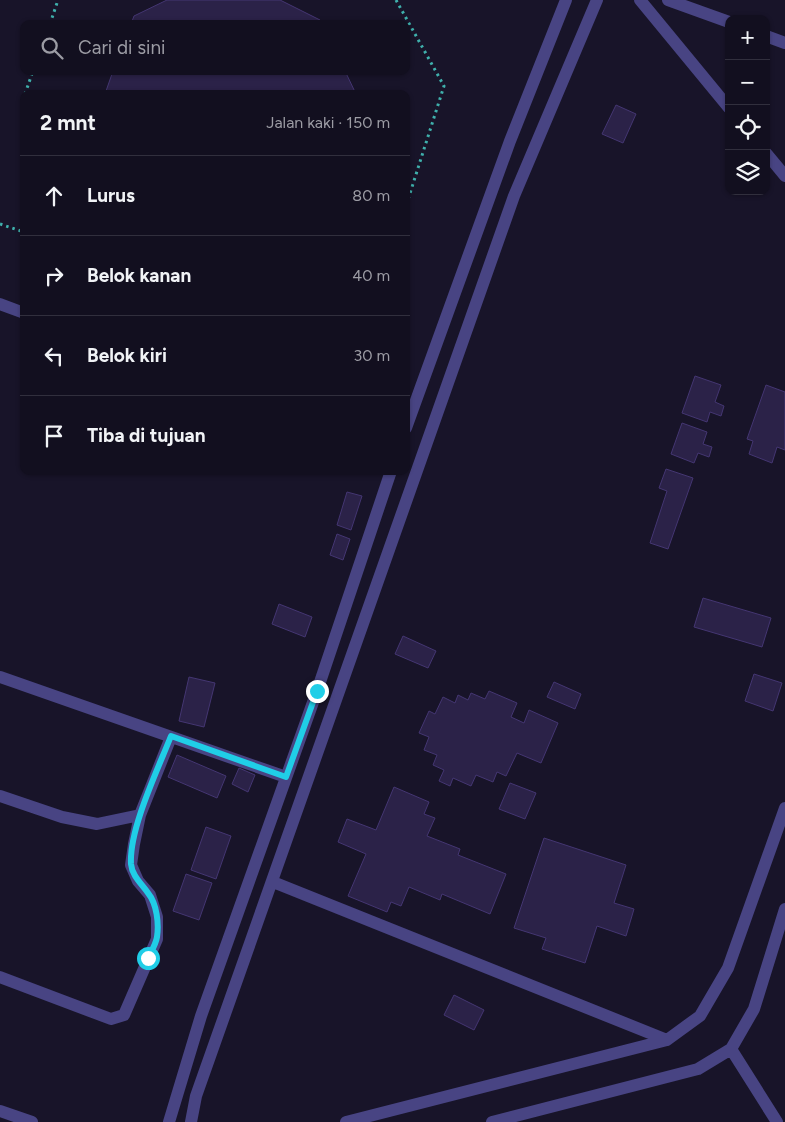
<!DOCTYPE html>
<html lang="id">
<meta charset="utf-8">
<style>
body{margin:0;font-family:Figtree,sans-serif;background:#1b1828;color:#f1f3f6}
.controls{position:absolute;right:15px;top:15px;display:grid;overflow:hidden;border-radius:10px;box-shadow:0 1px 4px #0004}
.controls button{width:45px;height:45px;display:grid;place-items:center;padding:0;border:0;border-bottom:1px solid #312f3d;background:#120f1f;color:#f1f3f6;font:25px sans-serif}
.stop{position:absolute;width:15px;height:15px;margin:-11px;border:4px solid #20cee7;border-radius:50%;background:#fff}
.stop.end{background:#20cee7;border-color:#fff;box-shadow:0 1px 5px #0008}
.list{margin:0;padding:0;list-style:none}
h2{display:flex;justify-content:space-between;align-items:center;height:65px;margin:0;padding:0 20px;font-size:21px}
h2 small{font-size:16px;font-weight:400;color:#9c9ca4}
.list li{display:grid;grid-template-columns:32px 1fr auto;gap:15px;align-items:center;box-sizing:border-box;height:80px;padding:0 20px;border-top:1px solid #312f3d}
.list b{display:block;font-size:19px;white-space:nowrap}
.list em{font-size:16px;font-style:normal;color:#9c9ca4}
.icon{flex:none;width:28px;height:28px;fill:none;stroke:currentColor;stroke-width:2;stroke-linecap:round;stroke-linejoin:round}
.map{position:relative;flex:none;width:785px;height:1122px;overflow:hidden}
.search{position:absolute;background:#120f1f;box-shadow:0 1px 4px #0004;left:20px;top:20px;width:390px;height:55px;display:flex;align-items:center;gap:12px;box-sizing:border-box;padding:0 18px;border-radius:10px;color:#9c9ca4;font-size:19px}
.panel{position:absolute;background:#120f1f;box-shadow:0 1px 4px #0004;left:20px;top:90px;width:390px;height:385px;border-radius:10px}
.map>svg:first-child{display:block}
</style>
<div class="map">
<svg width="785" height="1122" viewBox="0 0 785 1122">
<rect width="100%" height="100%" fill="#181429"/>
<path fill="#2b2248" stroke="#443672" d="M167,0H280L320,20L322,24H131L134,16Z
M113,71H345L356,94H105Z
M616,105L636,114L623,143L602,134Z
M695,376L721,385L715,402L724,406L721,416L710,412L707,422L682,413Z
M766,385L785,392V450L777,447L772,463L749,454L753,441L747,439Z
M682,423L707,432L703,444L712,447L709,457L698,453L694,463L671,454Z
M666,469L693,478L668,549L650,543L667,491L659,488Z
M347,492L362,496L351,530L337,525Z
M337,534L350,539L343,560L330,555Z
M703,598L771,618L762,647L694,627Z
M279,604L312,617L305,637L272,624Z
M403,636L436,651L428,668L395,654Z
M754,674L782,683L773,711L745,701Z
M189,677L215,683L204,727L179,721Z
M554,682L581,694L575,709L547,697Z
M489,691L517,703L511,717L524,723L529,710L558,723L541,763L517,753L506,776L497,772L493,782L476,775L471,786L453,778L450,786L439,781L444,770L433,765L437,755L424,750L429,737L419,733L429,711L435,714L443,697L455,703L458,695L468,700L471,693L485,699Z
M177,755L226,776L217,798L168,777Z
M239,768L255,775L248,792L232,784Z
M510,783L536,793L525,819L499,809Z
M394,787L429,802L424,814L435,818L427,836L460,849L458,855L506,874L490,914L442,894L440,900L409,887L401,906L391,902L387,912L348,896L366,854L338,842L347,819L376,830Z
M206,827L231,836L216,879L191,870Z
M544,838L626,865L614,903L634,909L626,936L597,926L585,963L542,949L546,938L514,928Z
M186,874L212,883L199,920L173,911Z
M454,995L484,1010L474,1030L444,1015Z"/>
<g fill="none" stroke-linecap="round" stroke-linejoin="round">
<path stroke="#3fb0ac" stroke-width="3" stroke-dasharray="2.5 4" stroke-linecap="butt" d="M396,0L444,86L406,206
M50,24L58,0
M25,94L33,71
M0,224L24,232"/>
<path stroke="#484483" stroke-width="12" d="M640,0L729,108
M668,0L729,22
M766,36L785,43
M766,153L785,176
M0,304L24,313
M406,428L510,141L566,0
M0,677L286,777
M0,796L62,817L97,824L140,815
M273,882L667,1040
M0,977L111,1019L124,1015L157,939V917L150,895L138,881L131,865L134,844L140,815L171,737
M731,1049L777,1122
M0,1111L32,1122
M169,1122L201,1016L317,691L391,471
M191,1122L196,1096L514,196L597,0
M346,1122L667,1040L700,1016L728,968L785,808
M492,1122L698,1069L731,1049L754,1009L785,909"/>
</g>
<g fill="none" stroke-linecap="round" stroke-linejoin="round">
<path stroke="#20cee7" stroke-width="6" d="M148,958C151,952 156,944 157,937C159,924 157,904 148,893C142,884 132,876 131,864C129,829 158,769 171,736L286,777L317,691"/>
</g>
</svg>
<div class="controls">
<button>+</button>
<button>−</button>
<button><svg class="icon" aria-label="locate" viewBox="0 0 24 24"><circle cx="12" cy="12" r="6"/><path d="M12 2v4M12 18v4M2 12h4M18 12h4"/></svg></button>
<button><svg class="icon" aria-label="layers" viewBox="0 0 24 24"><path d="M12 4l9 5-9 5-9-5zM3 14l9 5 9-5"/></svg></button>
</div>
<div class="stop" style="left:148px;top:958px"></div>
<div class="stop end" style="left:317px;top:691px"></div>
<div class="search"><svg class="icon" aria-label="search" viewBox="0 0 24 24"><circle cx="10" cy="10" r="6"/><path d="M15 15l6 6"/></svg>Cari di sini</div>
<section class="panel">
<h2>2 mnt<small>Jalan kaki · 150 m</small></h2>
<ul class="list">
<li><svg class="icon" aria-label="ahead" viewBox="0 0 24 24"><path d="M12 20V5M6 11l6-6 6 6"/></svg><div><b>Lurus</b></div><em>80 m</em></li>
<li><svg class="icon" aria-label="right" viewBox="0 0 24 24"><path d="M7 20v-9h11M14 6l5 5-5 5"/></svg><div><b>Belok kanan</b></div><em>40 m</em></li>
<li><svg class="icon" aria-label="left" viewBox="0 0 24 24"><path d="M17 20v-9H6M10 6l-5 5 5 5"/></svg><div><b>Belok kiri</b></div><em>30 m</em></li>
<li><svg class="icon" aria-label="arrive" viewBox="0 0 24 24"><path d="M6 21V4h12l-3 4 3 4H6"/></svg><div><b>Tiba di tujuan</b></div></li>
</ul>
</section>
</div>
